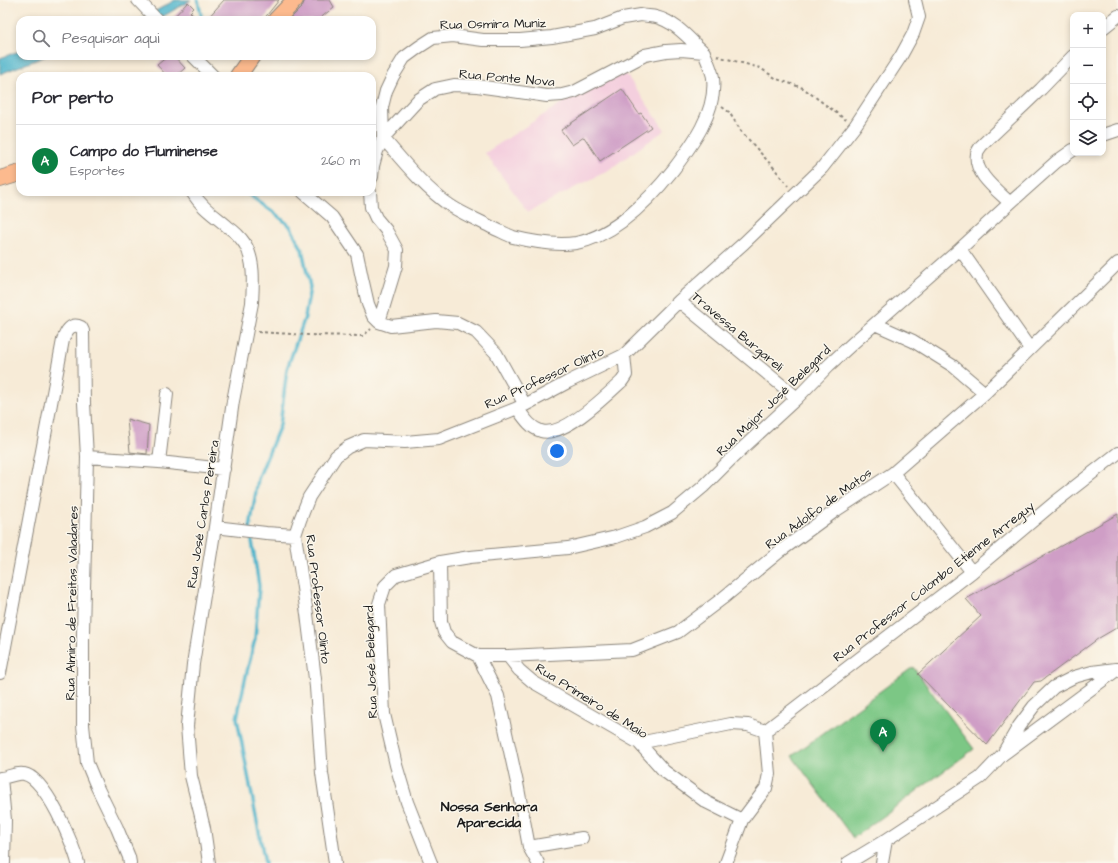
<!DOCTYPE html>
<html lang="pt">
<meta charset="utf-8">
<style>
body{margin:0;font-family:"Architects Daughter",sans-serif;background:#f7f7f7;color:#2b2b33}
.controls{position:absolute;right:12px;top:12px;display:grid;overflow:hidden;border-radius:8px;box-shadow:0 2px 6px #0003}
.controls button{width:36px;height:36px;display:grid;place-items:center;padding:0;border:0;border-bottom:1px solid #e1e1e2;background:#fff;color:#2b2b33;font:20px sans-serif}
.you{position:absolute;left:557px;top:451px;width:14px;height:14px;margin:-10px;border:3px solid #fff;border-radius:50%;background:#1a73e8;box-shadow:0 0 0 6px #1a73e833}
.badge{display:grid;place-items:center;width:26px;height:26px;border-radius:50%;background:#0b8043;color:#fff;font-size:13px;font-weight:700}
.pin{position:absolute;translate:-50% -33px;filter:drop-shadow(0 1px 2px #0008)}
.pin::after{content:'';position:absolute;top:21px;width:14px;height:12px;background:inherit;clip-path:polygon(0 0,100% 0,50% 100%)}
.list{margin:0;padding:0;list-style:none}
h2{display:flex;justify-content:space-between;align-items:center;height:52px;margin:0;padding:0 16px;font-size:17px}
h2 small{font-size:13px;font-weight:400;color:#7c7c81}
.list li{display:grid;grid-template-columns:26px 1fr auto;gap:12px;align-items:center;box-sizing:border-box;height:72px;padding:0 16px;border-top:1px solid #e1e1e2}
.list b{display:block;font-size:15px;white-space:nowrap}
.list p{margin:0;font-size:13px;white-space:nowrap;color:#7c7c81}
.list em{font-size:13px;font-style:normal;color:#7c7c81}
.icon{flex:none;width:22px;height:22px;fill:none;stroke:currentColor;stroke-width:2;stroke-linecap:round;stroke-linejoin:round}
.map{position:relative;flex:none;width:1118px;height:863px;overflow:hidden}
.search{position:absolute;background:#fff;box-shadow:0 2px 6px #0003;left:16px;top:16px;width:360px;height:44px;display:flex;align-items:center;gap:10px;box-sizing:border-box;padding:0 14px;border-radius:12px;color:#7c7c81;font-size:15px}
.panel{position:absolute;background:#fff;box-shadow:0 2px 6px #0003;left:16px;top:72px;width:360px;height:124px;border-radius:12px}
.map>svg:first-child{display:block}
</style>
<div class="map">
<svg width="1118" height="863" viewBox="0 0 1118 863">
<rect width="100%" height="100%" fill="#fbf7ec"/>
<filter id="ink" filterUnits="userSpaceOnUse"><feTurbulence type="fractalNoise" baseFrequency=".025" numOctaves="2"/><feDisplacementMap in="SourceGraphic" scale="8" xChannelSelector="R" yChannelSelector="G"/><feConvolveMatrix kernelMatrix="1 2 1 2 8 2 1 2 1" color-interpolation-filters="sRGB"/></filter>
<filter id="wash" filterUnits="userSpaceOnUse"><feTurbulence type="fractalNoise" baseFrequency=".012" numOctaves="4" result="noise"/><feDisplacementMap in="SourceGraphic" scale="16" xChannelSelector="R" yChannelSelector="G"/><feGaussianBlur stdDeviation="0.9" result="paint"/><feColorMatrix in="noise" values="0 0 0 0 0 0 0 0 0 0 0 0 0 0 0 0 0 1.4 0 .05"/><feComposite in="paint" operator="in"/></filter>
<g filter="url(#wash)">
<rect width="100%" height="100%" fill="#f7ebd7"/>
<path fill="#f4cfde" d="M621,67L665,130L607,171L528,212L485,153L577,93Z"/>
<path fill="#7bc785" stroke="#4c7250" d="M913,667L974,749L853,838L792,756Z"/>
<path fill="#4db4cb" stroke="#346874" d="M175,0H191L157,20H139L154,12Z
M20,51V56H46L0,74V58Z"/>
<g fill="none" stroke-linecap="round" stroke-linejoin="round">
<path stroke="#4db4cb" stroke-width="3.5" d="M198,0L202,20
M245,192L272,211L290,226L302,249L310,287L305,317L287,369L280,425L258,479L250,528L259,586L255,639L245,680L237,718L265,863"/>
</g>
<g id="blocks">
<path fill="#cf9ec6" d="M224,0H279L263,20H206Z
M305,0H330L334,7L318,20H289L302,7Z
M188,2L194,8L190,12L198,20H171Z
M168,56H174L185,68L176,76H167L157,65Z
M622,89L639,114L641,113L651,127L600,161L584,137L572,145L561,130Z
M127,419L149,425L147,454L130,452Z
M1118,514V627L1099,638L1041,681L1034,682L987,745L918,674L981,616L966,599Z"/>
</g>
</g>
<g filter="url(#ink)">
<use href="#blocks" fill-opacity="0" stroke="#8a847a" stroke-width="1"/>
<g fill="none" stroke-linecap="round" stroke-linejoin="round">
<defs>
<path id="minor" d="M138,0L157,20
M641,15C646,16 652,16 656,17C672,21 684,33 695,44C698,47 702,50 704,53C706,57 713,74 713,78C717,112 692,145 673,170C650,199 614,236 576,243C555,246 533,242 513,237C506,234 498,230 491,227C478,220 463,214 451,206C426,190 402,160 383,138L382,107L386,91L393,76L404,58L419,47L433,38L453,36L483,40H520L552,37L595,29L623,18Z
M1103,28L1118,16
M193,56L213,76
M1103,135L1118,130
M372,177L373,166L377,151L383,138L418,100L435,89L454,85L477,86L547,96L562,95L574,92L645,55L666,51L681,50L704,52
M192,192C203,209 213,214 228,227C234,231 241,238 245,244C255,261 253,284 252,303L233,401L215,527L193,664L187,726L191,776L204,828L209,863
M303,192L332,217L357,254L362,278L368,304L373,316L379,322L391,326L436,321L458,323L476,332L496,353L525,405
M370,192L371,207L376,218L386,230L397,250L396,266L379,322
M1010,203C998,191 973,173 977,154C977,151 980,148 981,146L1041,89L1073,56
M960,249L1030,349
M679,301L797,398
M875,324L913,341L953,366L985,393
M517,408C523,416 530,428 541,431C563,438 606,396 622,381L626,375L624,355
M87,457L159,462L224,469
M159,462L167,394
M893,473L972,572
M215,527L266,533L295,535
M440,562L441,622L444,632L452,642L478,656H508L632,650L678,632L723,598L779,552L835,511L893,473L985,393L1118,263
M478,656L498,696L517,783L529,847L538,863
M508,656L519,670L533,682L639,743L664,771L706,802L742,820
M0,673L63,340C66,331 71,322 81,327L83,331L84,403L87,457L83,633V725L87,763L97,787L117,828L129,857L130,863
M765,731L972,572L1054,503L1118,453
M639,743L731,724L748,725L765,731
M1005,750L1019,726L1034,706L1054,687L1074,677L1092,672L1116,669
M0,778C8,778 16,772 24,774C45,777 73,843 78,863
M1,778L5,820L4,863
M529,847L582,838
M335,863L322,773L316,687L307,614L295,535L300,520L309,497L336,456L348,447L364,440L405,442L439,439L525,405L568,382L624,355L679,301L744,243L822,168L855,126L901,56L913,34L919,17L915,0
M431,863L407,802L396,765L384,714L379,604L385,586L396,575L440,562L470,557L568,548L616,537L645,527L672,513L703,487L732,458L797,398L829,365L853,343L960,249L1010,203L1056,162L1073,150
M726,863L742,820L766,788L769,774L765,731
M848,863L886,840L980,778L1002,755L1118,669
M882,863L886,840"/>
<path id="major" d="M276,20L295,0
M238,76L252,56
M0,179L20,173"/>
</defs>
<use href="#minor" stroke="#8a847a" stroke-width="14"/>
<use href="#major" stroke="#8a847a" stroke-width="18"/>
<path stroke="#8a847a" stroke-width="2" stroke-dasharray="3 3" stroke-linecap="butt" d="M717,56L760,68L777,79L803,88L846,120
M722,107L729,112L741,131L774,168L788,186
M258,332L308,335L363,336L371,329"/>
<use href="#minor" stroke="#fff" stroke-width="12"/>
<use href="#major" stroke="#fcba8e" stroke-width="16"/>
</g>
</g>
<g text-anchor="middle" stroke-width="3" stroke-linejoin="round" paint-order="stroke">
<g font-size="13" fill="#1c1c1c" stroke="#fbf7ec">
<text transform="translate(493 23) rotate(-1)" y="5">Rua Osmira Muniz</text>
<text transform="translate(507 77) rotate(5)" y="5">Rua Ponte Nova</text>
<text transform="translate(738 331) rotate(40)" y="5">Travessa Burgareli</text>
<text transform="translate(544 377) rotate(-25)" y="5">Rua Professor Olinto</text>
<text transform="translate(773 400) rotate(-44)" y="5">Rua Major José Belegard</text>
<text transform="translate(818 508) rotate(-36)" y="5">Rua Adolfo de Matos</text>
<text transform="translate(202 514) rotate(-81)" y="5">Rua José Carlos Pereira</text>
<text transform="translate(933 581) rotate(-38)" y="5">Rua Professor Colombo Etienne Arreguy</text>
<text transform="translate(319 599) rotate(83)" y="5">Rua Professor Olinto</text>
<text transform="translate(71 603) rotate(-89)" y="5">Rua Almiro de Freitas Valadares</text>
<text transform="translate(370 662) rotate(-92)" y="5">Rua José Belegard</text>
<text transform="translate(592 700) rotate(32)" y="5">Rua Primeiro de Maio</text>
</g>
<g font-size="14" font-weight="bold" fill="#1c1c1c" stroke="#fbf7ec">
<text x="489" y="811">Nossa Senhora<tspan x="489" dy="16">Aparecida</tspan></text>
</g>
</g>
</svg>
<div class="controls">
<button>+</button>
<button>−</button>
<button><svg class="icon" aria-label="locate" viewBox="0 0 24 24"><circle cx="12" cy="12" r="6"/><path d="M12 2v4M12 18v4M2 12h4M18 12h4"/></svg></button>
<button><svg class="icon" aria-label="layers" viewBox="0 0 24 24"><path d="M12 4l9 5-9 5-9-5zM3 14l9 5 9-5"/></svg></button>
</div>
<div class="you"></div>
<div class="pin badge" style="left:883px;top:752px">A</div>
<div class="search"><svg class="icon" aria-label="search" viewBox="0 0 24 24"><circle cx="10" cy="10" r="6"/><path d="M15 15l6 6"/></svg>Pesquisar aqui</div>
<section class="panel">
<h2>Por perto<small></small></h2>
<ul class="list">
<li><span class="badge">A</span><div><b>Campo do Fluminense</b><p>Esportes</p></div><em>260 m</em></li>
</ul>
</section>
</div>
